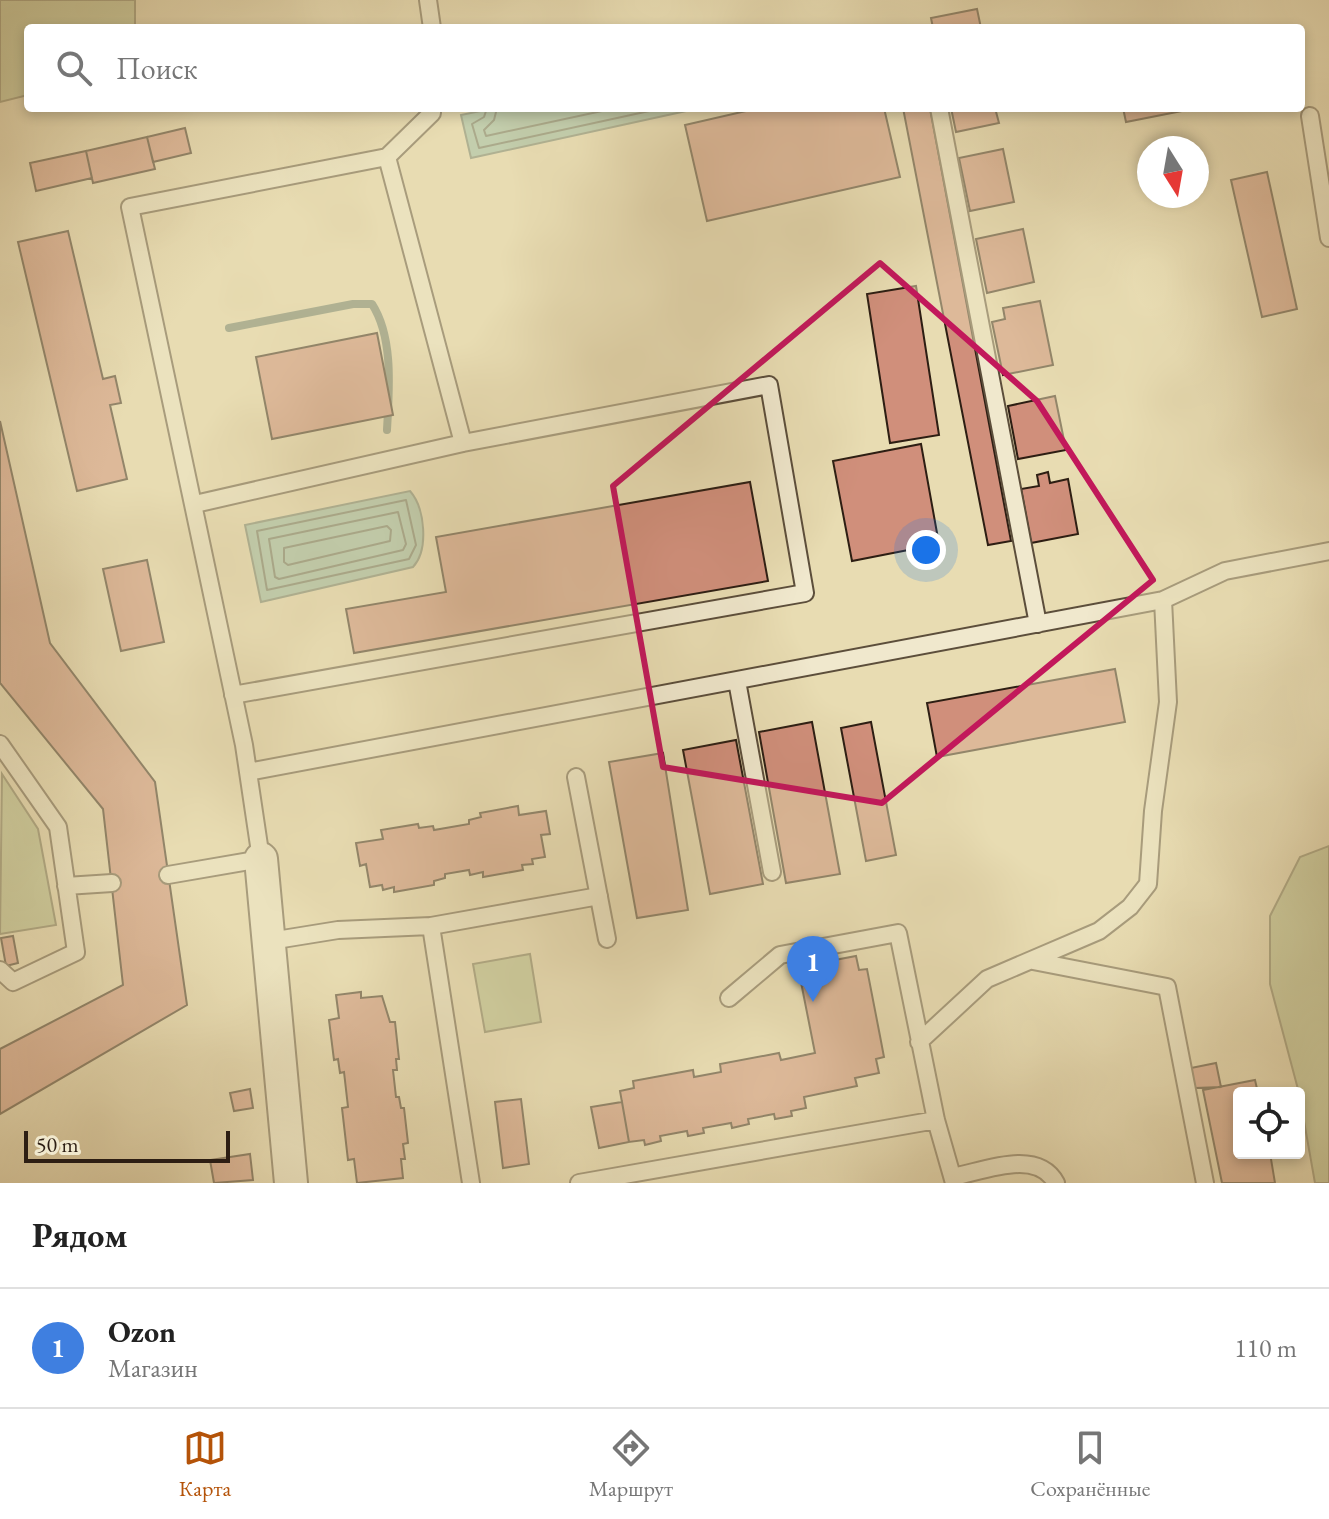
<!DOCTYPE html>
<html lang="ru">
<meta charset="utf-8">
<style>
body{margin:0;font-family:"EB Garamond",serif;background:#f6f6f6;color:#222}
.controls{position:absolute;right:24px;bottom:24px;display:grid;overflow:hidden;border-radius:8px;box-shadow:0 4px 12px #0003}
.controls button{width:72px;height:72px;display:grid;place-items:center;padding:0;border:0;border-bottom:2px solid #e0e0e0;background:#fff;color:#222;font:40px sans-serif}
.compass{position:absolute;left:1137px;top:136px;width:72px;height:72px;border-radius:50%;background:#fff;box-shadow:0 4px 12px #0003;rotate:169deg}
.scale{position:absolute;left:24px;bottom:20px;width:206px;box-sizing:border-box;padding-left:8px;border:4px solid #2d1e13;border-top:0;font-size:22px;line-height:28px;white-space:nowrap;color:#2d1e13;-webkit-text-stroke:6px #f0e8cd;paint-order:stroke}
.you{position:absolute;left:926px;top:550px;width:28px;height:28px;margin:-20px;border:6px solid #fff;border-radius:50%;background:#1a73e8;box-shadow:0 0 0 12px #1a73e833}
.badge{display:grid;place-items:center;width:52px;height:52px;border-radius:50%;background:#b45309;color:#fff;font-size:26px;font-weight:700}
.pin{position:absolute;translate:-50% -66px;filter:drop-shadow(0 2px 4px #0008)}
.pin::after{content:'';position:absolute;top:42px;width:28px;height:24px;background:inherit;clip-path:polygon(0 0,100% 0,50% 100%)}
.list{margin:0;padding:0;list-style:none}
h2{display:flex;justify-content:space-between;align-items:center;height:104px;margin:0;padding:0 32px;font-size:34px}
h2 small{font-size:26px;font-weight:400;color:#767676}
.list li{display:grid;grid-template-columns:52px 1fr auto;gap:24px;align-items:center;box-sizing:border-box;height:120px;padding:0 32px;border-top:2px solid #e0e0e0}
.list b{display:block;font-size:30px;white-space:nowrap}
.list p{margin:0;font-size:26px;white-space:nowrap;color:#767676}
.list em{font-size:26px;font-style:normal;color:#767676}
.icon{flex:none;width:44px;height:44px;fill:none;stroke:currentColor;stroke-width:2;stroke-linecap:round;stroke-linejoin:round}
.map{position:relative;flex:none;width:1329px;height:1183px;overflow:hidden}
.search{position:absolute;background:#fff;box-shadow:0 4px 12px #0003;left:24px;right:24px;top:24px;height:88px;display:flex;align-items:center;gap:20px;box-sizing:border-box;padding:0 28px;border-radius:8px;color:#767676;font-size:30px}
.sheet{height:224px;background:#fff}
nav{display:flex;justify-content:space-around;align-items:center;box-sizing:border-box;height:112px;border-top:2px solid #e0e0e0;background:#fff;font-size:22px;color:#767676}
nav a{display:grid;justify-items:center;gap:4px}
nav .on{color:#b45309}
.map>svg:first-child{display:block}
</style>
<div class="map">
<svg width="1329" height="1183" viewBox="0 0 1329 1183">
<rect width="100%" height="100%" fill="#e8dcb2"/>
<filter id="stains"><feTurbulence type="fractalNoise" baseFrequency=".0025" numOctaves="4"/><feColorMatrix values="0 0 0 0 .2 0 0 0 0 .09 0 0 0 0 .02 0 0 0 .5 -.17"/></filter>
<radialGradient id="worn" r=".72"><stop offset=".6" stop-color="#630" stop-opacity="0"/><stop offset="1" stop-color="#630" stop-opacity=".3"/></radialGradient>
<path fill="#b5c08d" stroke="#716f50" stroke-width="2" d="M0,0H135V28H28V95L0,102Z
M2,774L38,829L56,925L0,934Z
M1329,846V1183H1315L1299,1093L1270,984V916L1300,857Z
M530,954L541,1022L485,1032L473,964Z"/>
<path fill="#98bca6" stroke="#6d7d6b" stroke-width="2" d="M495,108H700L471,158L461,115Z
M410,491C425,508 429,550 413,567L261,602L245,525Z"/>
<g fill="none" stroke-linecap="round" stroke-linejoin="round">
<path stroke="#626d5c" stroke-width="2" d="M487,108L484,117L472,124L479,148L663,108
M497,108L494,120L484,130L486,136L616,108
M406,500L416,545L409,559L267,590L257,531Z
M398,512L406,544L403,550L279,579L275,577L269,539Z
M387,526L391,530L390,541L288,565L284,562V548Z"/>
<path stroke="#6d7d6b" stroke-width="8" d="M229,328L353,304H372C394,338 389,391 387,430"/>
</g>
<path fill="#d08f7b" stroke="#2d1e13" stroke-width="2" d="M977,9L981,28H933L931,18Z
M759,108H884L900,177L707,221L685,125Z
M903,108H930L1011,541L988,545Z
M951,108H995L999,123L956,132Z
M1123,108H1197L1126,122Z
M185,128L191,153L153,162L147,137Z
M147,137L155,169L93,183L86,151Z
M1003,149L1014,202L970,211L959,158Z
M86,151L92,178L36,191L30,163Z
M1267,172L1297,309L1262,317L1231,180Z
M1023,229L1034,282L987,293L976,239Z
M68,231L103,379L115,376L121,403L110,405L127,479L77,491L18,242Z
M916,286L939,435L890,443L867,294Z
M1040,301L1053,365L1003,375L992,322L1005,319L1003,308Z
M377,333L393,415L272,439L256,357Z
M1055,396L1066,450L1018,459L1008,406Z
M0,421L50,643L155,782L187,1005L0,1114V1049L123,985L103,809L0,683Z
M921,444L939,544L852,561L833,461Z
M1048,472L1050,483L1068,479L1078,534L1031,543L1021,489L1039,486L1037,475Z
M750,482L768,581L354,653L346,609L446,592L436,537Z
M147,560L164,642L121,651L103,569Z
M1115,669L1125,722L937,757L927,703Z
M812,722L840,874L786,883L759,732Z
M871,722L896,855L866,861L841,728Z
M736,740L763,884L710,894L683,750Z
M663,753L688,910L637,918L609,762Z
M518,806L519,815L546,811L550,834L541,835L545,857L532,859L533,864L522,865L523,870L483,877V872L470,875L469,870L445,874V878L434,881V885L394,892V887L383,890L382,885L370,887L366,864L360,866L356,843L383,839L381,830L418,824L419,828L433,826L434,830L469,824V820L481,817L480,813Z
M13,936L18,963L6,966L1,938Z
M856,956L859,970L867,969L880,1036L884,1057L876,1059L879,1073L855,1078L857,1086L804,1097L806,1108L791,1111L792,1116L775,1119L774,1114L748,1119L749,1124L732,1128L731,1123L703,1128L704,1133L688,1136L687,1131L660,1136L661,1141L645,1145L644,1140L629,1142L620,1091L634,1088L633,1081L693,1070L694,1077L721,1072L720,1064L779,1053L781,1060L815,1053L798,967Z
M361,992V998L382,996L390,1022H395L399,1059H396L397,1070H393L396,1097H399L401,1108H404L408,1143L403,1144L405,1159H401L403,1178L357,1183L354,1159L348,1160L342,1108L348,1107L344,1072L340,1073L338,1059L334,1060L329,1020L339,1018L336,995Z
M1216,1063L1221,1087L1195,1088L1191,1068Z
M1255,1080L1258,1093H1239V1153H1270L1275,1183H1222L1203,1090Z
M250,1089L253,1108L234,1111L230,1093Z
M521,1099L529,1164L503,1168L495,1102Z
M622,1102L629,1142L599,1148L591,1107Z
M250,1154L253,1180L214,1183L210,1160Z"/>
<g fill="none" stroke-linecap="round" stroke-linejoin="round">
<defs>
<path id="service" d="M428,0L432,28
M939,108L1038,624
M1310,116L1329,238
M387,157L432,113V108
M195,504L463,443L769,385L805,593L233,695
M737,681L772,872
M0,744L58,827L76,952L13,982L0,970
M248,772L1163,600L1225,571L1329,551
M576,777L607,939
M168,875L261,859L244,745L130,207L387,157L463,443
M66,886L112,883
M431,926L599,896
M270,941L338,930L431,926L471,1183
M1033,961L1167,987L1205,1183
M729,998L780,955L898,933L936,1120L954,1183
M919,1042L987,979L1099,931L1130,907L1148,884L1153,811L1168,702L1163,600
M953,1177C984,1171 1037,1148 1056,1183
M579,1183L936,1120"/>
<path id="minor" d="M261,859L291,1183"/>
</defs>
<use href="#service" stroke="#5c4e3b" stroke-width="20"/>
<use href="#minor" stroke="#5c4e3b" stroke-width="36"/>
<use href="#service" stroke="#f0e8cd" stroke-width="16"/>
<use href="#minor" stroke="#f0e8cd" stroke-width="32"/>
</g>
<path d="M0 0H1329V1183H0ZM880,263L1037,401L1153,580L882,803L663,767L613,486Z" fill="#e8dcb2" fill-opacity=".55" fill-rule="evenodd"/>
<path fill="none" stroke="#c2185b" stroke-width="6" stroke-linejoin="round" d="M880,263L1037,401L1153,580L882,803L663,767L613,486Z"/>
<rect width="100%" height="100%" filter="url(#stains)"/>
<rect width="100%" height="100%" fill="url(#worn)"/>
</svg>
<div class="controls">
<button><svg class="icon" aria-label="locate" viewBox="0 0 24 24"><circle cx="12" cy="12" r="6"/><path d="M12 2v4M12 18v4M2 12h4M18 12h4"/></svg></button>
</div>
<svg class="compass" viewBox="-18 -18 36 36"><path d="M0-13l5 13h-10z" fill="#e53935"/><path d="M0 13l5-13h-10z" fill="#767676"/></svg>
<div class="scale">50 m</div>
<div class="you"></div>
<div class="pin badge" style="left:813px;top:1002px;background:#3f7fe0">1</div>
<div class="search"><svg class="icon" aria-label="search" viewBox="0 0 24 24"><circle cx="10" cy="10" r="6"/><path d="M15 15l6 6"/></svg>Поиск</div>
</div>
<section class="sheet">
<h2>Рядом<small></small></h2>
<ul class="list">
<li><span class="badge" style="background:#3f7fe0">1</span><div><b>Ozon</b><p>Магазин</p></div><em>110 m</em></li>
</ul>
</section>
<nav>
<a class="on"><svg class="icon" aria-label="map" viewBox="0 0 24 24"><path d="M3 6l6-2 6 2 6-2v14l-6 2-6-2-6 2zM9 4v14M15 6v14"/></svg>Карта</a>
<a><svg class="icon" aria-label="directions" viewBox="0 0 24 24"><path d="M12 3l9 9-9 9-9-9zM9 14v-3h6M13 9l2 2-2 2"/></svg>Маршрут</a>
<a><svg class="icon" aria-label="saved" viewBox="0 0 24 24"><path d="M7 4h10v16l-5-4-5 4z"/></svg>Сохранённые</a>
</nav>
